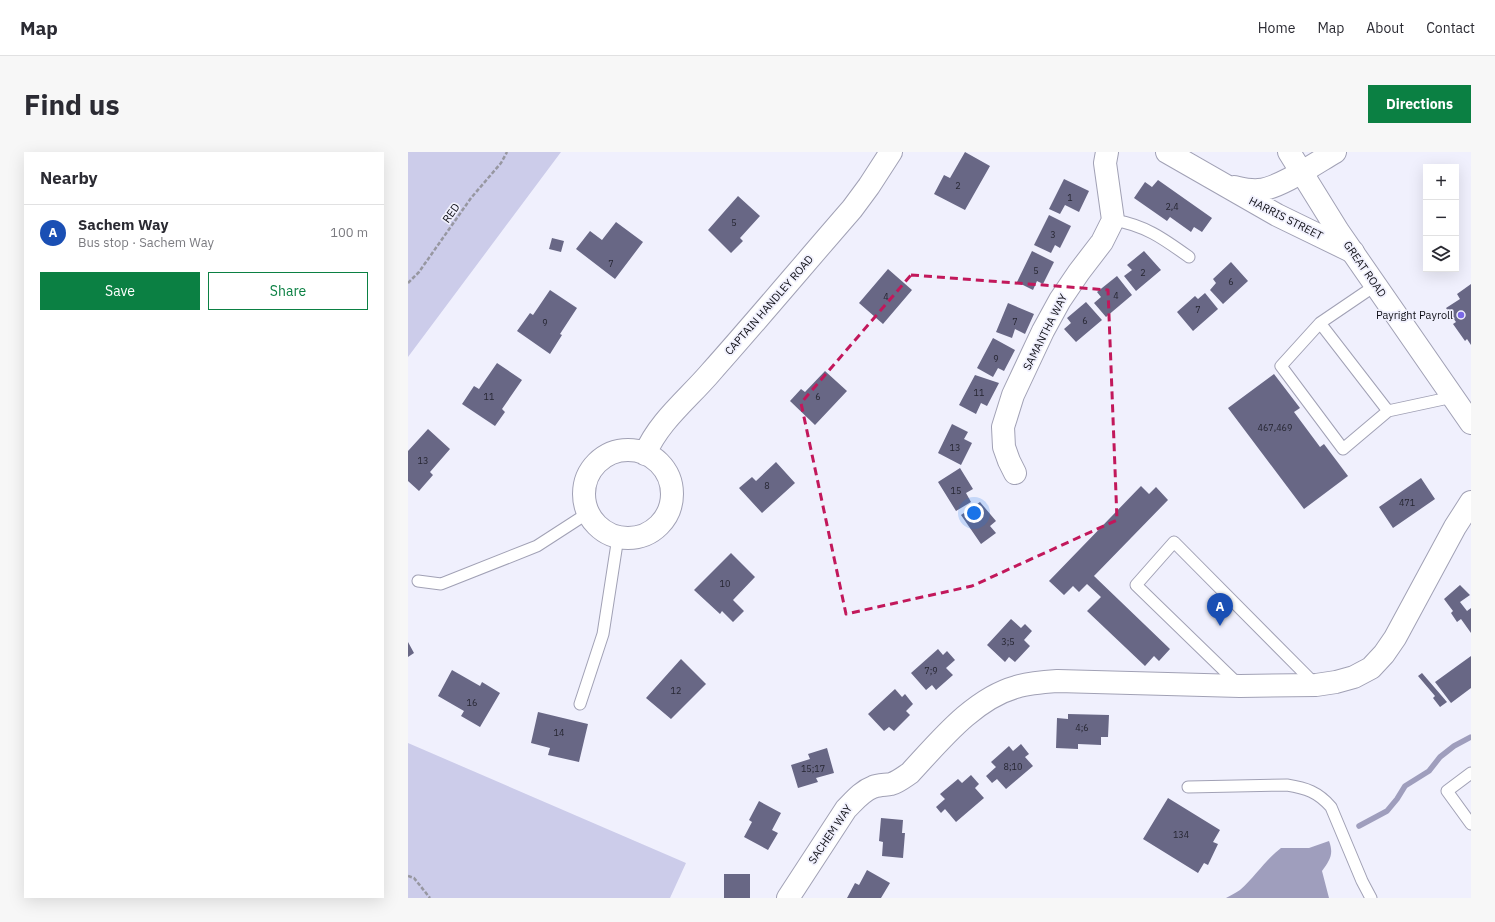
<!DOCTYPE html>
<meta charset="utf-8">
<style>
body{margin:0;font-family:"IBM Plex Sans",sans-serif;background:#f7f7f7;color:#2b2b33}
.controls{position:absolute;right:12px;top:12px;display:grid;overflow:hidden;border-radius:0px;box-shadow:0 4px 16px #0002}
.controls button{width:36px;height:36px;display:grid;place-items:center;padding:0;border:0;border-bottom:1px solid #e1e1e2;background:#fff;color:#2b2b33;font:20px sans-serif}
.you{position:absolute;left:566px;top:361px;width:14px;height:14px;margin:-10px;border:3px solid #fff;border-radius:50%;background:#1a73e8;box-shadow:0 0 0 6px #1a73e833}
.badge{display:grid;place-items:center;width:26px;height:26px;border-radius:50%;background:#0b8043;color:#fff;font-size:13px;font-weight:700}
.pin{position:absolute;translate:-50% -33px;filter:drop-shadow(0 1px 2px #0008)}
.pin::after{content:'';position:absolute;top:21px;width:14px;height:12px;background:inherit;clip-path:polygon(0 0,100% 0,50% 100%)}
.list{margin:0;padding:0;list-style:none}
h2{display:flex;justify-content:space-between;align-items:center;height:52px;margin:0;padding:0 16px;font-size:17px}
h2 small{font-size:13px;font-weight:400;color:#7c7c81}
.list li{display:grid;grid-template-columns:26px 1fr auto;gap:12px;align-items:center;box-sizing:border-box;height:56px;padding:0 16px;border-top:1px solid #e1e1e2}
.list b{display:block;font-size:15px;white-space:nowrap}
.list p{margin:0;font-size:13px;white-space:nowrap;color:#7c7c81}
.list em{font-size:13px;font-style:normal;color:#7c7c81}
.actions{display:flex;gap:8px;padding:12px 16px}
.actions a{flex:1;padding:9px 0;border:1px solid #0b8043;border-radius:0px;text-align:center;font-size:14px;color:#0b8043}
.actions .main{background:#0b8043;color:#fff}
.icon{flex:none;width:22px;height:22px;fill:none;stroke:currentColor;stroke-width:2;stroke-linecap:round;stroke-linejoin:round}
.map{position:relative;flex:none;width:1063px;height:746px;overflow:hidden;border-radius:0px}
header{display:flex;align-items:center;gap:24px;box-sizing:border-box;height:56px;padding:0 20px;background:#fff;border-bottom:1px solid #e1e1e2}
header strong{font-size:19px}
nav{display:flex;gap:22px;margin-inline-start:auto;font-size:14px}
.intro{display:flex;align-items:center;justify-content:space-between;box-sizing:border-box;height:96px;padding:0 24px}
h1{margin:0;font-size:28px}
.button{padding:10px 18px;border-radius:0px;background:#0b8043;color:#fff;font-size:14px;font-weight:700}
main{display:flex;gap:24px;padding:0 24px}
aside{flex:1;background:#fff;border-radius:0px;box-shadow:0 4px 16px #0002}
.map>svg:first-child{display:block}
</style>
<header>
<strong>Map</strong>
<nav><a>Home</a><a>Map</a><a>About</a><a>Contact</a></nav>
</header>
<div class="intro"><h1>Find us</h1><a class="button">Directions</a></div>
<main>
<aside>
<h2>Nearby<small></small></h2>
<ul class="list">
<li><span class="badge" style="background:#1a4fb4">A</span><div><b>Sachem Way</b><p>Bus stop · Sachem Way</p></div><em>100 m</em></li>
</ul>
<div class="actions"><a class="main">Save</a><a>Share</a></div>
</aside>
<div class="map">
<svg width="1063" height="746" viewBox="0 0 1063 746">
<rect width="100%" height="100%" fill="#f0f0fd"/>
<path fill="#ccccea" d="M0,0H153L0,205Z
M0,591L278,711L262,746H0Z"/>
<path fill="#9f9ebd" d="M921,689C926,702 922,708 914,719L921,746H818C823,743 828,741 832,738C847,725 857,708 873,696H901Z"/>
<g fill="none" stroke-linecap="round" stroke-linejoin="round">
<path stroke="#9f9ebd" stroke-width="5.5" d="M951,674L979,659L989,647L997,634L1021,619L1032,605L1046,594L1063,585"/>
</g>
<path fill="#686785" d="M557,0L582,14L557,58L526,42L536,23L542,26Z
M656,27L681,39L671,60L657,53L652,62L641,57Z
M750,28L804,66L794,80L786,75L783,80L762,65L759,69L726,46L737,30L744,35Z
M330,44L352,64L332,86L335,89L323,101L300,78Z
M641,63L663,74L652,96L647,93L643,101L626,93Z
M208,70L235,90L207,127L168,97L182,79L194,88Z
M144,86L156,89L153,100L141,97Z
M624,99L646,110L635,132L629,129L625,138L609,130Z
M736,99L753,118L728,139L716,124L724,118L719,113Z
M823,110L840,129L815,152L802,138L808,131L805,127Z
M480,117L504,138L475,172L451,151Z
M709,124L724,143L698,165L686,151L693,145L689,140Z
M1063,132V193L1059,187L1057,189L1045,172L1048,170L1038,156L1052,147L1049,142Z
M142,138L169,156L152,182L154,183L142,202L109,179L122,161L125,163Z
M797,141L810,157L785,179L769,160L787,144L790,147Z
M678,150L694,168L668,190L656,177L663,171L659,166Z
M600,151L626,162L617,182L607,177L604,186L588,180Z
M585,186L607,198L596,219L590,216L585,225L569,216Z
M89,211L114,228L94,257L97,260L87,274L54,252L66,234L71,237Z
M417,219L439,239L407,273L382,249L393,237L397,240Z
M866,222L892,256L886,260L912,295L916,292L940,324L896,357L820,256Z
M567,223L591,231L579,254L573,251L568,262L551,253Z
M544,272L560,280L556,287L564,291L553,313L530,301Z
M20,277L42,297L22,320L25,323L11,339L0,329V299Z
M368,310L387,331L354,361L331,336L344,325L348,329Z
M552,316L565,337L558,341L563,350L548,359L530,330Z
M1013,326L1027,347L985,376L971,355Z
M733,334L741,342L748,335L760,348L686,424L762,497L751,509L746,504L737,514L679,459L693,445L679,432L671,440L665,434L656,443L641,429Z
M572,350L588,369L582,374L588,381L573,392L553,363Z
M323,401L347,425L325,448L336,459L325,470L314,459L312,462L286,438Z
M1052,433L1062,443L1052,450L1059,459L1063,456V481L1053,467L1049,470L1043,461L1045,459L1036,447Z
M603,467L613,476L617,472L624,479L616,488L622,494L607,510L601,505L597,510L579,493Z
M0,490L6,501L0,505Z
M530,497L535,503L539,499L547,508L538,516L545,523L528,538L524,533L518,538L503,521Z
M1063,504V536L1043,551L1027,530Z
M273,507L298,532L263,567L238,546Z
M44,518L72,534L74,530L92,541L72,575L53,564L56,559L30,544Z
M1014,521L1039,550L1032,555L1025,546L1027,544L1010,524Z
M487,537L494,545L497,542L505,552L498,559L502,563L486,579L481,575L476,579L460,562Z
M130,560L180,572L171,610L140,603L142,596L123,591Z
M660,562L701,563L700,585H693V593L670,592V597L648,596L649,566L660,567Z
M613,592L621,602L617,605L625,614L598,637L589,627L584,631L578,624L588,615L583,610L601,594L605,599Z
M419,596L426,621L408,626L410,630L390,636L383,613L402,607L400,602Z
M563,623L571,632L567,636L576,646L548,670L537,657L533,661L528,655L537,647L532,642L550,627L554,631Z
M760,646L812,678L805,690L810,692L800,713L796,711L790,721L735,687Z
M351,649L373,661L364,678L370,681L360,698L336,685L344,670L341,668Z
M473,666L495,668L494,681H497L495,706L474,704L475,690L471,689Z
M459,718L482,731L473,746H439L447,731L451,733Z
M316,722H342V746H316Z"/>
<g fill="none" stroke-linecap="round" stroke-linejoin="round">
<defs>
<path id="service" d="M705,68C737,73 756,87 781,105
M968,133L912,171L873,214L935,297L980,259L1045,245
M912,171L980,259
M10,429L33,432L129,394L180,361
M830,532L728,433L766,390L907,532
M172,552L195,482L210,385
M1063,621L1039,639L1063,672
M780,635L879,633C898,636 910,640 923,655L954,729L963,746"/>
<path id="minor" d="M759,0L869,63L945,100
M826,35C835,37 842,39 851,38C872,36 908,11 927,0
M176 342a44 44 0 1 1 88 0a44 44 0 1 1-88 0Z
M237,302C251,269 280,247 303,220C351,166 397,111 444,57L461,34L483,0
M607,321L601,309L596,295L595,275L605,243L635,179L652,148L671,120L694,90L705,68L697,11L699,0
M380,746L438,657C446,649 454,639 465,635C470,633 477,633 483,632C490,630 496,625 502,621C531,590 565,547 608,535C621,531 636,530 650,529L832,534L908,533L928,530L946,525L963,516L976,502L987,486L1047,375L1063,350"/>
<path id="secondary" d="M881,0L930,79L1063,271"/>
</defs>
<use href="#service" stroke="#a1a1b5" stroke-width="13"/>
<use href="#minor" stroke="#a1a1b5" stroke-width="24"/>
<use href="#secondary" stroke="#a1a1b5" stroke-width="24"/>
<path stroke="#9797a1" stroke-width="2.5" stroke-dasharray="4 2" stroke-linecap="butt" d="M0,131L11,120L63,46L93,11L99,0
M0,724L6,726L22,746"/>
<use href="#service" stroke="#fff" stroke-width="11"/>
<use href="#minor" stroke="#fff" stroke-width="22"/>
<use href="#secondary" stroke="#fff" stroke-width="22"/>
</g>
<path fill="none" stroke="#c2185b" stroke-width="3" stroke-dasharray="8 5" stroke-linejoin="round" d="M503,123L700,138L709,368L564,434L438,462L393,251Z"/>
<circle fill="#7a69e4" stroke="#f0f0fd" stroke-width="1.5" cx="1053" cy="163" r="4"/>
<g text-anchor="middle" stroke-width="3.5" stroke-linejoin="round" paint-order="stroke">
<g font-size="9" fill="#262632">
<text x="550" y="37">2</text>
<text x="662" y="49">1</text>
<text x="764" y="58">2,4</text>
<text x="326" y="74">5</text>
<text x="645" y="86">3</text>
<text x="203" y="115">7</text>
<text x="628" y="122">5</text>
<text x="735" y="124">2</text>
<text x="823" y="133">6</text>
<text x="708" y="147">4</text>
<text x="478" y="148">4</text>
<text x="790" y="161">7</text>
<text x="677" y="172">6</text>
<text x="607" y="173">7</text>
<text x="137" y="174">9</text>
<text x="588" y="210">9</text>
<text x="571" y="244">11</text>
<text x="81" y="248">11</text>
<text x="410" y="248">6</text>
<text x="867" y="279">467,469</text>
<text x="547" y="299">13</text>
<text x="15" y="312">13</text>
<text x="359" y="337">8</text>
<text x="548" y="342">15</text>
<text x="999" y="354">471</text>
<text x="317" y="435">10</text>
<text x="600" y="493">3;5</text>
<text x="523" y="522">7;9</text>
<text x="268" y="542">12</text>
<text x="64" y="554">16</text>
<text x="674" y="579">4;6</text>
<text x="151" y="584">14</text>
<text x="605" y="618">8;10</text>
<text x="405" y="620">15;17</text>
<text x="773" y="686">134</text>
</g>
<g font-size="11" fill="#101017" stroke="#f0f0fd">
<text transform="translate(43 61) rotate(-55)" y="4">RED</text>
<text transform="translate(878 66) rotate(27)" y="4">HARRIS STREET</text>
<text transform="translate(957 117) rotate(55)" y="4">GREAT ROAD</text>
<text transform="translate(361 153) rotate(-49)" y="4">CAPTAIN HANDLEY ROAD</text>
<text transform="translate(637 180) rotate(-63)" y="4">SAMANTHA WAY</text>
<text transform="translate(422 682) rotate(-56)" y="4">SACHEM WAY</text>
</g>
<g font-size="11" fill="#101017" stroke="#f0f0fd" text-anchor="end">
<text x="1045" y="167">Payright Payroll</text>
</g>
</g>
</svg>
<div class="controls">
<button>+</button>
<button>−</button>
<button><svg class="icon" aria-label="layers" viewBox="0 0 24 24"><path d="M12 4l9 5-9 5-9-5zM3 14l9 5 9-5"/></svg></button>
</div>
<div class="you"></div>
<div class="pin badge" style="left:812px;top:474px;background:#1a4fb4">A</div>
</div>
</main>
